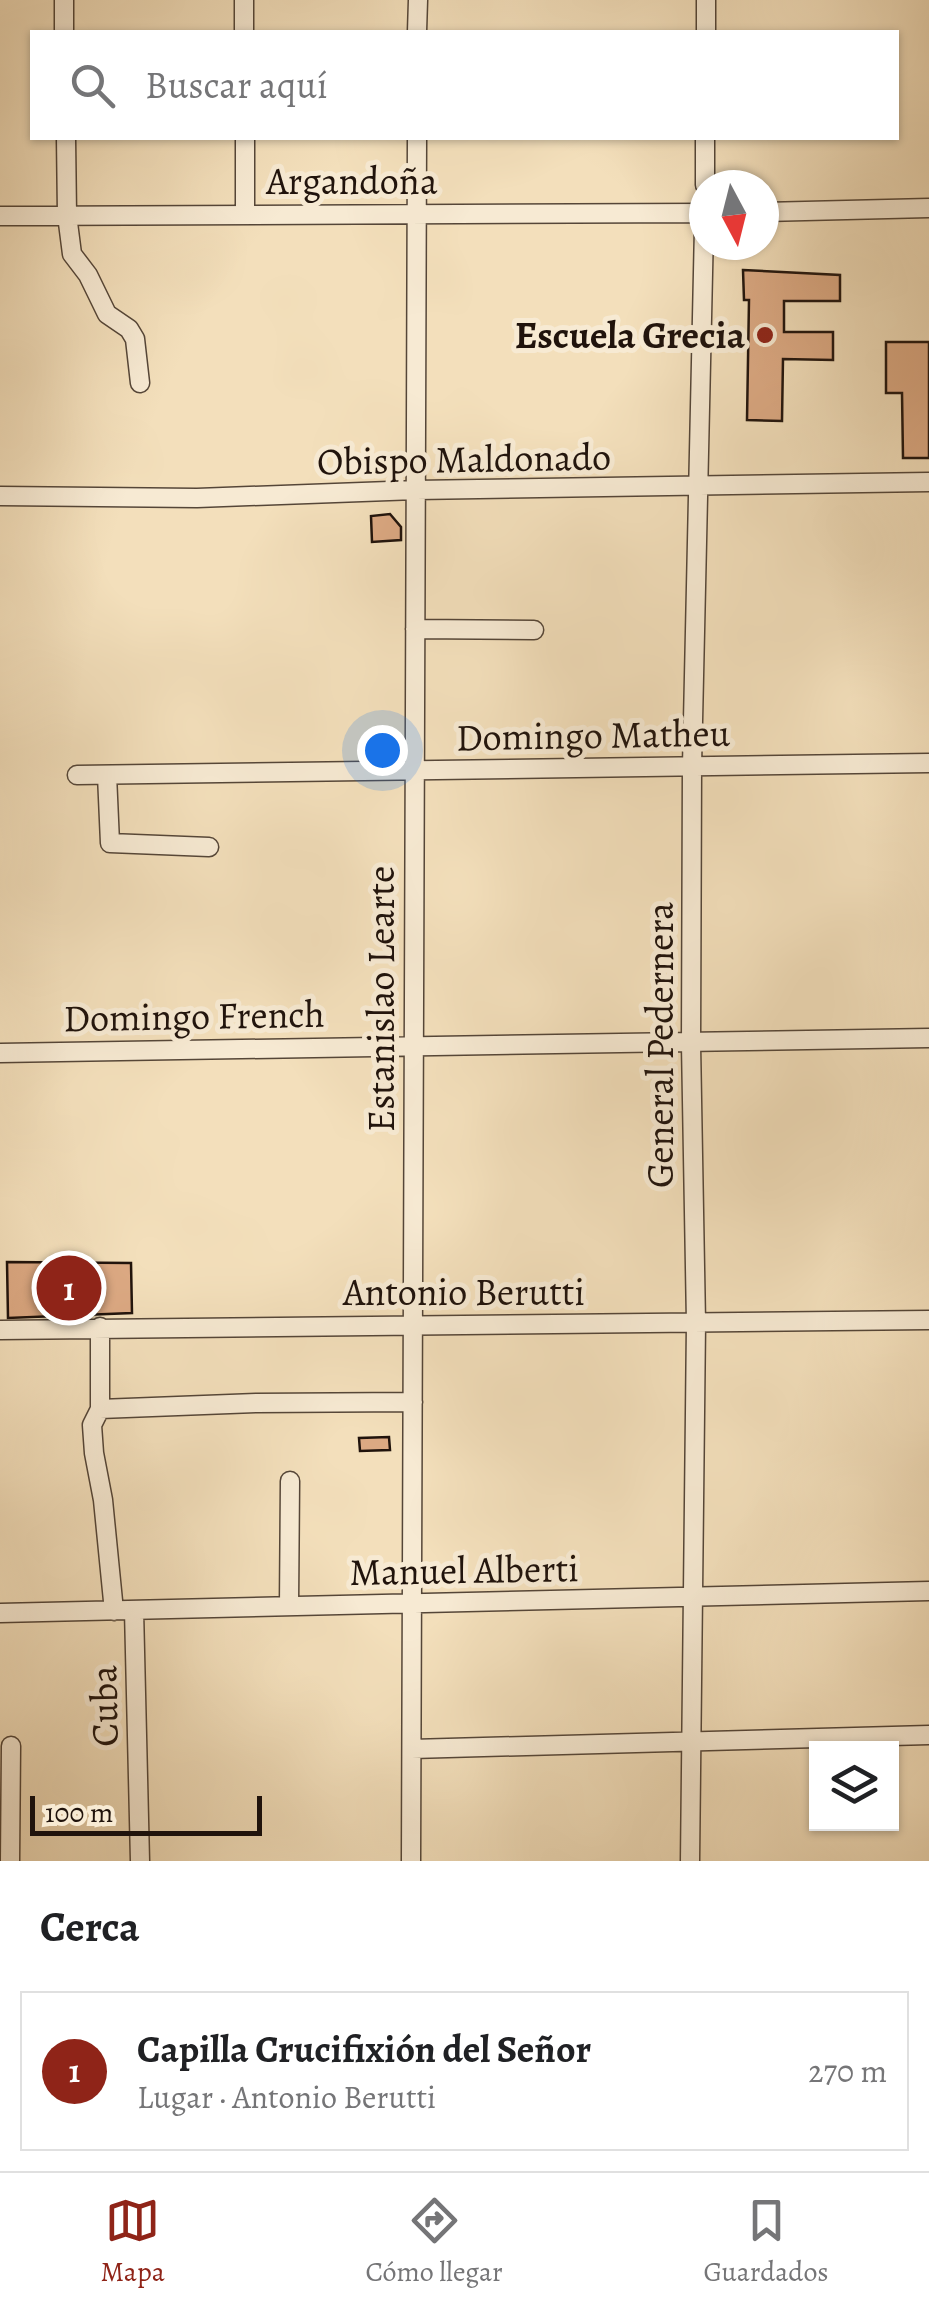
<!DOCTYPE html>
<html lang="es">
<meta charset="utf-8">
<style>
body{margin:0;font-family:Alegreya,serif;background:#f2f2f2;color:#202124}
.controls{position:absolute;right:30px;bottom:30px;display:grid;overflow:hidden;border-radius:0px;box-shadow:0 2px 8px #0004}
.controls button{width:90px;height:90px;display:grid;place-items:center;padding:0;border:0;border-bottom:2px solid #e0e0e0;background:#fff;color:#202124;font:50px sans-serif}
.compass{position:absolute;left:689px;top:170px;width:90px;height:90px;border-radius:50%;background:#fff;box-shadow:0 2px 8px #0004;rotate:173deg}
.scale{position:absolute;left:30px;bottom:25px;width:232px;box-sizing:border-box;padding-left:10px;border:5px solid #20130c;border-top:0;font-size:28px;line-height:35px;white-space:nowrap;color:#20130c;-webkit-text-stroke:8px #f7ead3;paint-order:stroke}
.you{position:absolute;left:382px;top:750px;width:35px;height:35px;margin:-25px;border:8px solid #fff;border-radius:50%;background:#1a73e8;box-shadow:0 0 0 15px #1a73e833}
.badge{display:grid;place-items:center;width:65px;height:65px;border-radius:50%;background:#8f2418;color:#fff;font-size:32px;font-weight:700}
.pin{position:absolute;translate:-50% -50%;border:5px solid #fff;box-shadow:0 2px 10px #0006}
.list{margin:0;padding:0;list-style:none}
h2{display:flex;justify-content:space-between;align-items:center;height:130px;margin:0;padding:0 40px;font-size:42px}
h2 small{font-size:32px;font-weight:400;color:#757577}
.list li{display:grid;grid-template-columns:65px 1fr auto;gap:30px;align-items:center;box-sizing:border-box;height:160px;margin:0 20px 20px;padding:0 20px;border:2px solid #e0e0e0;border-radius:0px}
.list b{display:block;font-size:38px;white-space:nowrap}
.list p{margin:0;font-size:32px;white-space:nowrap;color:#757577}
.list em{font-size:32px;font-style:normal;color:#757577}
.icon{flex:none;width:55px;height:55px;fill:none;stroke:currentColor;stroke-width:2;stroke-linecap:round;stroke-linejoin:round}
.map{position:relative;flex:none;width:929px;height:1861px;overflow:hidden}
.search{position:absolute;background:#fff;box-shadow:0 2px 8px #0004;left:30px;right:30px;top:30px;height:110px;display:flex;align-items:center;gap:25px;box-sizing:border-box;padding:0 35px;border-radius:0px;color:#757577;font-size:38px}
.sheet{height:310px;background:#fff}
nav{display:flex;justify-content:space-around;align-items:center;box-sizing:border-box;height:140px;border-top:2px solid #e0e0e0;background:#fff;font-size:28px;color:#757577}
nav a{display:grid;justify-items:center;gap:5px}
nav .on{color:#8f2418}
.map>svg:first-child{display:block}
</style>
<div class="map">
<svg width="929" height="1861" viewBox="0 0 929 1861">
<rect width="100%" height="100%" fill="#f3dfbb"/>
<filter id="stains"><feTurbulence type="fractalNoise" baseFrequency=".002" numOctaves="4"/><feColorMatrix values="0 0 0 0 .2 0 0 0 0 .09 0 0 0 0 .02 0 0 0 .5 -.17"/></filter>
<radialGradient id="worn" r=".72"><stop offset=".6" stop-color="#630" stop-opacity="0"/><stop offset="1" stop-color="#630" stop-opacity=".3"/></radialGradient>
<path fill="#dca983" stroke="#20130c" stroke-width="2.5" d="M743,270L840,275V301H784V332H833V360L783,359L782,421L747,420L749,300H744Z
M886,342H929V458H903L902,393H886Z
M390,514L401,527V540L372,542L371,516Z
M7,1262L131,1263L132,1313L8,1318Z
M389,1437L390,1450L360,1451L359,1438Z"/>
<g fill="none" stroke-linecap="round" stroke-linejoin="round">
<defs>
<path id="minor" d="M64,0V32
M244,0V32
M417,32L418,0
M706,32V0
M66,138L67,215L72,254L88,275L107,314L129,329L135,339L140,383
M245,138V214
M705,185V138
M764,212L929,208
M0,216L704,213
M0,496L197,498L416,490L929,482
M415,629L534,630
M77,775L929,763
M107,775L110,843L209,847
M0,1053L929,1038
M0,1330L929,1320
M100,1409V1327
M289,1606L290,1481
M134,1610L140,1861
M114,1611L103,1500L94,1453L92,1425L100,1409L256,1403L413,1402
M0,1613L929,1591
M412,1749L929,1735
M10,1861L11,1746
M411,1861L417,138
M690,1861L696,1323L691,1044L692,766L704,228"/>
</defs>
<use href="#minor" stroke="#554638" stroke-width="21"/>
<use href="#minor" stroke="#f7ead3" stroke-width="18"/>
</g>
<circle fill="#8f2418" stroke="#f7ead3" stroke-width="4" cx="765" cy="335" r="10"/>
<g text-anchor="middle" stroke-width="10" stroke-linejoin="round" paint-order="stroke">
<g font-size="38" fill="#20130c" stroke="#f7ead3">
<text x="352" y="194">Argandoña</text>
<text transform="translate(464 459) rotate(-1)" y="13">Obispo Maldonado</text>
<text transform="translate(593 735) rotate(-1)" y="13">Domingo Matheu</text>
<text transform="translate(381 999) rotate(-90)" y="13">Estanislao Learte</text>
<text transform="translate(194 1016) rotate(-1)" y="13">Domingo French</text>
<text transform="translate(660 1045) rotate(-90)" y="13">General Pedernera</text>
<text x="464" y="1305">Antonio Berutti</text>
<text transform="translate(464 1570) rotate(-1)" y="13">Manuel Alberti</text>
<text transform="translate(104 1706) rotate(-91)" y="13">Cuba</text>
</g>
<g font-size="38" font-weight="bold" fill="#20130c" stroke="#f7ead3" text-anchor="end">
<text x="745" y="348">Escuela Grecia</text>
</g>
</g>
<rect width="100%" height="100%" filter="url(#stains)"/>
<rect width="100%" height="100%" fill="url(#worn)"/>
</svg>
<div class="controls">
<button><svg class="icon" aria-label="layers" viewBox="0 0 24 24"><path d="M12 4l9 5-9 5-9-5zM3 14l9 5 9-5"/></svg></button>
</div>
<svg class="compass" viewBox="-18 -18 36 36"><path d="M0-13l5 13h-10z" fill="#e53935"/><path d="M0 13l5-13h-10z" fill="#757577"/></svg>
<div class="scale">100 m</div>
<div class="you"></div>
<div class="pin badge" style="left:69px;top:1288px">1</div>
<div class="search"><svg class="icon" aria-label="search" viewBox="0 0 24 24"><circle cx="10" cy="10" r="6"/><path d="M15 15l6 6"/></svg>Buscar aquí</div>
</div>
<section class="sheet">
<h2>Cerca<small></small></h2>
<ul class="list">
<li><span class="badge">1</span><div><b>Capilla Crucifixión del Señor</b><p>Lugar · Antonio Berutti</p></div><em>270 m</em></li>
</ul>
</section>
<nav>
<a class="on"><svg class="icon" aria-label="map" viewBox="0 0 24 24"><path d="M3 6l6-2 6 2 6-2v14l-6 2-6-2-6 2zM9 4v14M15 6v14"/></svg>Mapa</a>
<a><svg class="icon" aria-label="directions" viewBox="0 0 24 24"><path d="M12 3l9 9-9 9-9-9zM9 14v-3h6M13 9l2 2-2 2"/></svg>Cómo llegar</a>
<a><svg class="icon" aria-label="saved" viewBox="0 0 24 24"><path d="M7 4h10v16l-5-4-5 4z"/></svg>Guardados</a>
</nav>
